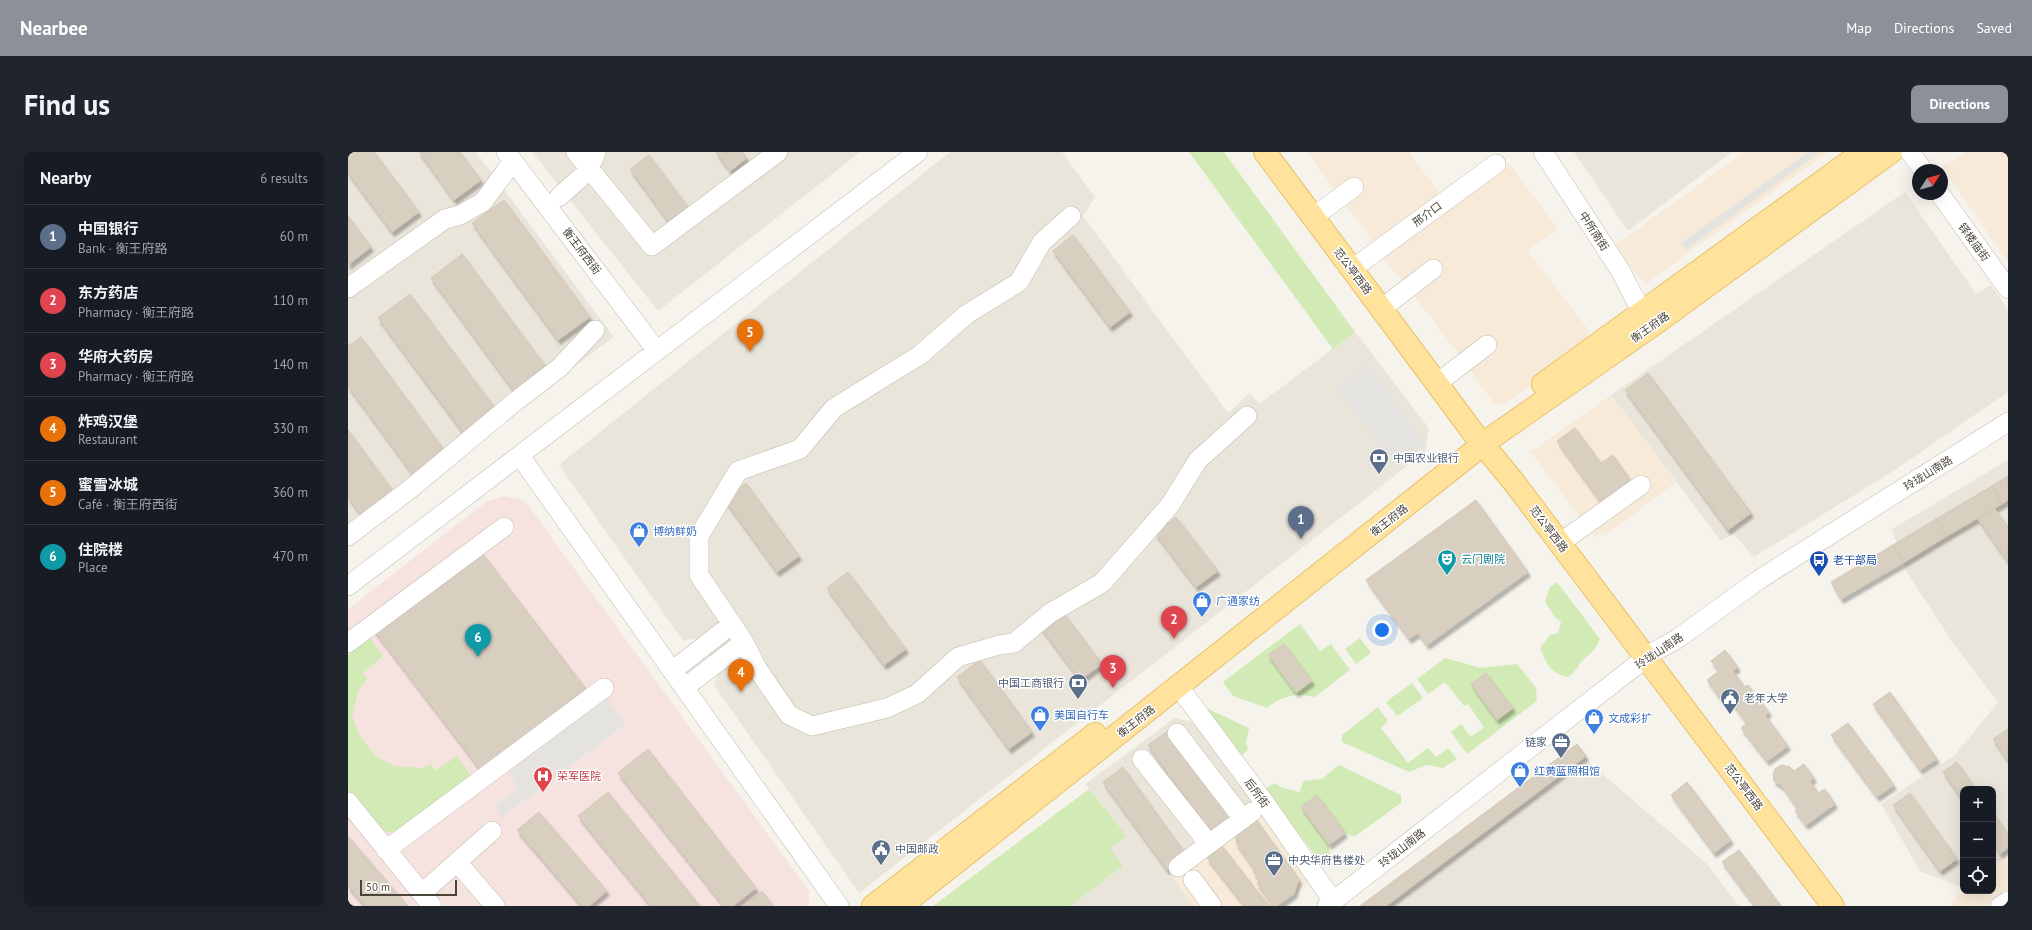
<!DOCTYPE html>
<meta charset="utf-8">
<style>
body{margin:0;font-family:"PT Sans","Noto Sans SC",sans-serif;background:#20242c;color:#f1f3f6}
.controls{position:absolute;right:12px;bottom:12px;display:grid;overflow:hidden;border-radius:8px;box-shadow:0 4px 16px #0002}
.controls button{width:36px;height:36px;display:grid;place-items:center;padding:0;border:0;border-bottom:1px solid #363941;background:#171b24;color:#f1f3f6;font:20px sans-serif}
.compass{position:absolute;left:1564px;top:12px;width:36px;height:36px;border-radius:50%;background:#171b24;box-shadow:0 4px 16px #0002;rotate:53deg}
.scale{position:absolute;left:12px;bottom:10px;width:97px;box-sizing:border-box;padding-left:4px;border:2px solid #4b4439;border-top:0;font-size:11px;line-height:14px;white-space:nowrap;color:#4b4439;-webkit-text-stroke:3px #fff;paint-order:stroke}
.you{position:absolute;left:1034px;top:478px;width:14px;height:14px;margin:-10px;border:3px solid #fff;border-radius:50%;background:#1a73e8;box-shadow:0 0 0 6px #1a73e833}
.badge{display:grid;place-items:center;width:26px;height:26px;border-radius:50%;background:#8c9099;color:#fff;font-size:13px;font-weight:700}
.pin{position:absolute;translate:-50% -33px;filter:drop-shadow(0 1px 2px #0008)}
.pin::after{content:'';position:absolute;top:21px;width:14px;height:12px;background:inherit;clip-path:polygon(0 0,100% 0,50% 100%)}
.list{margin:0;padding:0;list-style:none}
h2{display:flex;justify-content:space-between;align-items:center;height:52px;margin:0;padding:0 16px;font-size:17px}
h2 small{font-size:13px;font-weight:400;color:#9ea1a6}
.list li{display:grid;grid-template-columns:26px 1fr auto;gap:12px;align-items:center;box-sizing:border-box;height:64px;padding:0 16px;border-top:1px solid #363941}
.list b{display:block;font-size:15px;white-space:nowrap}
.list p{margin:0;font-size:13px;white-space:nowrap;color:#9ea1a6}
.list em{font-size:13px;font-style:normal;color:#9ea1a6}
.icon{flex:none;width:22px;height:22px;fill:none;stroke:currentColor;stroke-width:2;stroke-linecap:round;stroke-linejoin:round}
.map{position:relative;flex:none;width:1660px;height:754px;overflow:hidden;border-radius:8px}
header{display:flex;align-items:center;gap:24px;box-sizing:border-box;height:56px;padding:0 20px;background:#8c9099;color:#fff}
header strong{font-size:19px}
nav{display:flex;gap:22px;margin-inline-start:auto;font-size:14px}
.intro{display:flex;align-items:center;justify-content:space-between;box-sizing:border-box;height:96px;padding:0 24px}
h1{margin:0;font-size:28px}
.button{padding:10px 18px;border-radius:8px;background:#8c9099;color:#fff;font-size:14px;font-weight:700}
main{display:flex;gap:24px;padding:0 24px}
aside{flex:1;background:#171b24;border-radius:8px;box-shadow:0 4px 16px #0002}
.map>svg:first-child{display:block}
</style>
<header>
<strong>Nearbee</strong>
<nav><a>Map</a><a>Directions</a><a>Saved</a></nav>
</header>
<div class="intro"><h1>Find us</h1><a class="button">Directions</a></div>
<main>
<aside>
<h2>Nearby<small>6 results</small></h2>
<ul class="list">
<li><span class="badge" style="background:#5c6f8a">1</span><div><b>中国银行</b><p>Bank · 衡王府路</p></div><em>60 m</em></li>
<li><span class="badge" style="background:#e0444e">2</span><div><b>东方药店</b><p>Pharmacy · 衡王府路</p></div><em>110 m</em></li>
<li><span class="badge" style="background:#e0444e">3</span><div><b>华府大药房</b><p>Pharmacy · 衡王府路</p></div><em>140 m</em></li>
<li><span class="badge" style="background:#e8710a">4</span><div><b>炸鸡汉堡</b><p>Restaurant</p></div><em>330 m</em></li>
<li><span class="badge" style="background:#e8710a">5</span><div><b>蜜雪冰城</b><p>Café · 衡王府西街</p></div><em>360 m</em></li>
<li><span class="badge" style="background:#0f9aa8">6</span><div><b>住院楼</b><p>Place</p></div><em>470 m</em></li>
</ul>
</aside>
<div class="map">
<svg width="1660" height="754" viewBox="0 0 1660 754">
<defs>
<filter id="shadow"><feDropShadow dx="2.5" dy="4.5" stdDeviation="1" flood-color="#0004"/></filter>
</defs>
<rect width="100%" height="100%" fill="#f6f3ec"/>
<path fill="#eae5da" d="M0,0H128L266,185L0,383Z
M184,0H512L310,159Z
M602,0H714L747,45L735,64L880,261L902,241L911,252L1007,180L1081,276L1077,300L511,741L366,533L371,517L347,486L335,489L211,313Z
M1226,0H1384L1280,79Z
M1557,40L1628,142L1643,133L1660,158V240L1547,318L1406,405L1385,382L1373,389L1263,243Z
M1660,308V704L1645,713V637H1615L1614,735L1573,720L1533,652L1607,603L1650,550L1605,491L1558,419L1544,377Z
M827,566L847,571L913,660L823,724L846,754H722L775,714L762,696L779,684L737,632Z
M1229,592L1243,612L1359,712L1391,754H1012Z"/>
<path fill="#f7ead8" d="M959,0H1061L1092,42L1027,92Z
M1396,0H1480L1297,132L1266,94Z
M1618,0H1660V111L1594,14Z
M1161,11L1210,77L1179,98L1242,180L1237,194L1159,250L1147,253L1086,169L1035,105Z
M1263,243L1328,330L1257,384L1254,380L1247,385L1183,300Z
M913,660L963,729L932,754H846L823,724Z
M1660,704V754H1603L1615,735V739H1645V713Z"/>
<path fill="#f6e3e0" d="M157,344L177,349L461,739V754H0V457L139,349Z"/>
<path fill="#d2eab5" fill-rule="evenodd" d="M841,0H876L1007,180L985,197Z
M1209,430L1252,487C1247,498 1243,501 1234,509C1227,517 1230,519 1219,525C1201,520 1199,512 1192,496L1202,483L1210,481L1213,470L1207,465L1197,450L1202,435Z
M952,472L972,499L983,492L1002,518L967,545C948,540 933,544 919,556L885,544L875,530Z
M22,486L35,504L15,521L19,527L11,537L4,564L12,584L27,604L47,614L74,616L82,612L88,618L109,604L123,624L48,680L32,679L0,637V503Z
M1012,486L1023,501L1008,512L997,497Z
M1097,506L1133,516L1169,512L1188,536L1189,549L1119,602L1103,580L1113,572L1123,585L1136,575L1120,552L1116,554L1097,530L1080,542L1069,527ZM1138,521L1165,556L1149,568L1123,532Z
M1064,531L1075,546L1049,564L1038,550Z
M856,555L901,576L898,590L900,598L893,604Z
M1030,555L1040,569L1033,576L1060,611L1080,596L1088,605L1100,596L1109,607L1095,616L1078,613L1061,620L994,590V583Z
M991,613L1053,643V651L1006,685L997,681L969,643L953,655L981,693L982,703L972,710L917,637L926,631L935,636L952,640L955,629L974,627Z
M741,637L779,684L762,696L775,714L722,754H585Z"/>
<path fill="#e5e3e0" d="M1460,0H1472L1339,97L1333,91Z
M1020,212L1077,292L1048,312L987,235Z
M259,546L278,572L153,666L146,654L170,637L161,620Z"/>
<path fill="#d8cfc1" stroke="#d3c7b4" filter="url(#shadow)" d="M0,0H26L71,60L44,80L0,21Z
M71,0H112L133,28L106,48Z
M368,0H394L399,6L382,19Z
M301,3L340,55L320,69L282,17Z
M156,48L242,165L210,188L124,71Z
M0,64L23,95L0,113Z
M725,83L782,160L762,175L705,99Z
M114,102L201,219L169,243L83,126Z
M62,142L149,259L117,283L30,166Z
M13,185L99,302L67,325L0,234V194Z
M1300,221L1403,361L1380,378L1277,238Z
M1227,276L1253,311L1265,303L1283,329L1253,350L1209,289Z
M0,278L47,342L15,365L0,345Z
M1660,324V348L1654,352L1644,334Z
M398,331L451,404L429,420L376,347Z
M1644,334L1654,352L1599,384L1588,367Z
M1128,348L1180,420L1079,493L1070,481L1061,487L1018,428Z
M1646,356L1660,375V410L1630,367Z
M828,365L870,419L848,435L807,381Z
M1588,367L1599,384L1555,411L1545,393Z
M128,393L238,537L132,617L22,473Z
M1545,393L1555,411L1493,447L1483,430Z
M500,420L558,497L536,513L479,436Z
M709,452L754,512L732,528L687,468Z
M936,492L964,529L948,541L920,503Z
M1377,498L1390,515L1385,519L1397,535L1400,533L1421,560L1417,563L1440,594L1419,609L1393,576L1399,571L1381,547L1376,551L1359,528L1371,519L1363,509Z
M632,508L684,580L661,597L609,525Z
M1138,521L1165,556L1149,568L1123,532Z
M1542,540L1589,607L1572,618L1525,552Z
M1500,571L1546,633L1529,645L1483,583Z
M1660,577V609L1645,587Z
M820,579L885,667L864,682L800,593Z
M1229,592L1238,604L1038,754H1012Z
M300,597L408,736L385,754H376L270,621Z
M1609,610L1628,637H1615V648L1595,620Z
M1456,612L1466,626L1462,629L1470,641L1477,637L1487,652L1458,673L1447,659L1450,657L1434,634L1426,629L1425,623L1427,617L1433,613L1442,615L1446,619Z
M775,615L839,704L819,718L755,630Z
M1339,630L1383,688L1366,701L1323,643Z
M260,640L352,754H303L230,664Z
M1562,641L1609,707L1592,719L1545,653Z
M969,643L997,681L981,693L953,655Z
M191,660L259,739L241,754H234L169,678Z
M1645,661L1660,682V696L1652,702L1645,691Z
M907,666L951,727L946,742L929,754H925L909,731L912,729L905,719L907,718L888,691L891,689L885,682Z
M0,684L60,754H17L0,734Z
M874,694L921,754H897L859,706Z
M1391,698L1433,754H1407L1374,710Z
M414,739L425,754H396Z"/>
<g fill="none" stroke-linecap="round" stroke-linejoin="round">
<defs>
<path id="minor" d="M158,0L309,199
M228,0L304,94L430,0
M1195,0L1272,118C1280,132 1285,146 1294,159
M1562,0L1575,18
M1592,42L1660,137
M211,45L241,18L248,0
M972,60L1006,35
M723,64L694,90L671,130L619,162L572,203L486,256L452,297L390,319L351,384V423L396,490L409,516L441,563L464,574L539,556L569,542L610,505L651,493L666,491L702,461L754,431L822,353L850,308L899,264
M1011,112L1148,12
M0,136L97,67L112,63L135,50L165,9
M1041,151L1085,117
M1096,226L1139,193
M172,304L491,754
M0,384L61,338L163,253L211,216L247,178
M1219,386L1293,333
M0,434L570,0
M0,491L156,375
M324,519L383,473
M831,535L917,651L985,749
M336,536L396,490
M829,581L895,667
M794,607L861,692
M0,650L84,754
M38,698L256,536
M109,710L147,754
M830,715L904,660
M845,728L864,754
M74,741L144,679
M979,754L1304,501L1329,487L1412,427L1660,270
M1652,754L1660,749"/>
<path id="major" d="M917,0L1127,283L1165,329L1485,754
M1195,232L1515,0
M525,754L747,582
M553,754L1143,286L1305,173L1543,0"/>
</defs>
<use href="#minor" stroke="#c2bbae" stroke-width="20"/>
<use href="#major" stroke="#e6c16a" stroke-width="24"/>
<use href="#minor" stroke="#fff" stroke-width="19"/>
<use href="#major" stroke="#ffe39c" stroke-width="22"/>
</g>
<defs>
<symbol id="bank-pin" viewBox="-11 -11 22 30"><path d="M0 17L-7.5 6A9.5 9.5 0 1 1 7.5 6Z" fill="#5c6f8a" stroke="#fff"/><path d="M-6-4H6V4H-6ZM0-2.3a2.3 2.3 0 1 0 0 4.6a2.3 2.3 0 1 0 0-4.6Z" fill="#fff"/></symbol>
<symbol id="shop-pin" viewBox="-11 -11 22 30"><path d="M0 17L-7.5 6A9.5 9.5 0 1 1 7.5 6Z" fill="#3f7fe0" stroke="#fff"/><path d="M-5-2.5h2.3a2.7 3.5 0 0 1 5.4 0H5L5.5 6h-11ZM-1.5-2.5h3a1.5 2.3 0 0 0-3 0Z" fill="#fff"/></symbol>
<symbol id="theatre-pin" viewBox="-11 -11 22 30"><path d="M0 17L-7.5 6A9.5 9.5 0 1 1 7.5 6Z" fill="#0f9aa8" stroke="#fff"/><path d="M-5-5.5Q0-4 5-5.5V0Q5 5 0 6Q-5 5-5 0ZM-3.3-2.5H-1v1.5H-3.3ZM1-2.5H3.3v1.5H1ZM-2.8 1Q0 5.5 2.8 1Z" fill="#fff"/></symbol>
<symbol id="bus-pin" viewBox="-11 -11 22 30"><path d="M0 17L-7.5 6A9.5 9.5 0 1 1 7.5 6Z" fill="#1a4fb4" stroke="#fff"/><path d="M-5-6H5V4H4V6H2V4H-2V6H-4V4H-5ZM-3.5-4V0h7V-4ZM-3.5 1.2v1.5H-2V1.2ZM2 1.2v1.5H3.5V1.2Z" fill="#fff"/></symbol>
<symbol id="civic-pin" viewBox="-11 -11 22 30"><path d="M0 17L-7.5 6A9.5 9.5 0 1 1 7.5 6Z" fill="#5c6f8a" stroke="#fff"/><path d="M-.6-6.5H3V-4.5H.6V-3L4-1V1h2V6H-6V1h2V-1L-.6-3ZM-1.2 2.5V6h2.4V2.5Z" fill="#fff"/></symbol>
<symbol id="office-pin" viewBox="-11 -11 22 30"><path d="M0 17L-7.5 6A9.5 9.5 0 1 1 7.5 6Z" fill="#5c6f8a" stroke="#fff"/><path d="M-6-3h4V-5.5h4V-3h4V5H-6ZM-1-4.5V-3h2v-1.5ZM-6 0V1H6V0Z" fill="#fff"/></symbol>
<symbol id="hospital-pin" viewBox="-11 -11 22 30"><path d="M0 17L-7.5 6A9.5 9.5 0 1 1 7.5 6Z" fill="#e0444e" stroke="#fff"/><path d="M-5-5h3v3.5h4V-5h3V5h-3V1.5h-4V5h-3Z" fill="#fff"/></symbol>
</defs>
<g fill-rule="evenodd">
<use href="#bank-pin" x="1020" y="295" width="22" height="30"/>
<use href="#shop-pin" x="280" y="368" width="22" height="30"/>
<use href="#theatre-pin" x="1088" y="396" width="22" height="30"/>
<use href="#bus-pin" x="1460" y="397" width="22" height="30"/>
<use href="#shop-pin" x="843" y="438" width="22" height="30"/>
<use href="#bank-pin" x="719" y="520" width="22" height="30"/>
<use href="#civic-pin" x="1371" y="535" width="22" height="30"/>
<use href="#shop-pin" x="681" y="552" width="22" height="30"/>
<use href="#shop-pin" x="1235" y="555" width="22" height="30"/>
<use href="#office-pin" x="1202" y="579" width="22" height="30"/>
<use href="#shop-pin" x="1161" y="608" width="22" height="30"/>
<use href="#hospital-pin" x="184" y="613" width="22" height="30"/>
<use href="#civic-pin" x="522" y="686" width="22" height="30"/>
<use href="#office-pin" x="915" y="697" width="22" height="30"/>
</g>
<g text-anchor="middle" stroke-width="3" stroke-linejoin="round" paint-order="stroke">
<g font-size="11" fill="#4b4439" stroke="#fff">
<text transform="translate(1079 62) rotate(-36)" y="4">邢介口</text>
<text transform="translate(1246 79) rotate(57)" y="4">中所南街</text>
<text transform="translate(1626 90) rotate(54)" y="4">铎楼庙街</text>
<text transform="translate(234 99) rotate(53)" y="4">衡王府西街</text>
<text transform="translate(1005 119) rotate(53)" y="4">范公亭西路</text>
<text transform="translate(1302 175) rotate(-35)" y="4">衡王府路</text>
<text transform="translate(1580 321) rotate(-32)" y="4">玲珑山南路</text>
<text transform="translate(1041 368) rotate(-38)" y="4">衡王府路</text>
<text transform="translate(1201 377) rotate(53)" y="4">范公亭西路</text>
<text transform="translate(1311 499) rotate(-34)" y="4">玲珑山南路</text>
<text transform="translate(788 569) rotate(-38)" y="4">衡王府路</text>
<text transform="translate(1396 635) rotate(53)" y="4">范公亭西路</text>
<text transform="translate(909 641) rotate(54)" y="4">后所街</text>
<text transform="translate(1054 696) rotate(-38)" y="4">玲珑山南路</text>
</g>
<g font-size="11" fill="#4e5e75" stroke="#fff" text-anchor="start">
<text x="1045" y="310">中国农业银行</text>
<text x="716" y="535" text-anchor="end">中国工商银行</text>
<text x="1396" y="550">老年大学</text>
<text x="1199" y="594" text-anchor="end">链家</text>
<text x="547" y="701">中国邮政</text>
<text x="940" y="712">中央华府售楼处</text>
</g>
<g font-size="11" fill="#366cbe" stroke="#fff" text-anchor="start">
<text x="305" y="383">博纳鲜奶</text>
<text x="868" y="453">广通家纺</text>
<text x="706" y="567">美国自行车</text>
<text x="1260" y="570">文成彩扩</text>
<text x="1186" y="623">红黄蓝照相馆</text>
</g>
<g font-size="11" fill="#0d838f" stroke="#fff" text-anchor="start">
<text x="1113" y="411">云门剧院</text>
</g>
<g font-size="11" fill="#164399" stroke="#fff" text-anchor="start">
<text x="1485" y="412">老干部局</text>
</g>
<g font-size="11" fill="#be3a42" stroke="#fff" text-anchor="start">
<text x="209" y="628">荣军医院</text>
</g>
</g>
</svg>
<div class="controls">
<button>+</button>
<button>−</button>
<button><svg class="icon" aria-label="locate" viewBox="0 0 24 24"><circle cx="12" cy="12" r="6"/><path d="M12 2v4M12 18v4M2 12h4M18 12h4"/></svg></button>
</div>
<svg class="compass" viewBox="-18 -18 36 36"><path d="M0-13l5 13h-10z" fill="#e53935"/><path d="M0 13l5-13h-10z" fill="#9ea1a6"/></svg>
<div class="scale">50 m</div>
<div class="you"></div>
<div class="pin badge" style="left:953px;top:387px;background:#5c6f8a">1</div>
<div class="pin badge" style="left:826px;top:487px;background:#e0444e">2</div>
<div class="pin badge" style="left:765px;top:536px;background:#e0444e">3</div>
<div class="pin badge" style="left:393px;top:540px;background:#e8710a">4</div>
<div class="pin badge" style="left:402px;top:200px;background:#e8710a">5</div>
<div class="pin badge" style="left:130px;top:505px;background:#0f9aa8">6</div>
</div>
</main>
